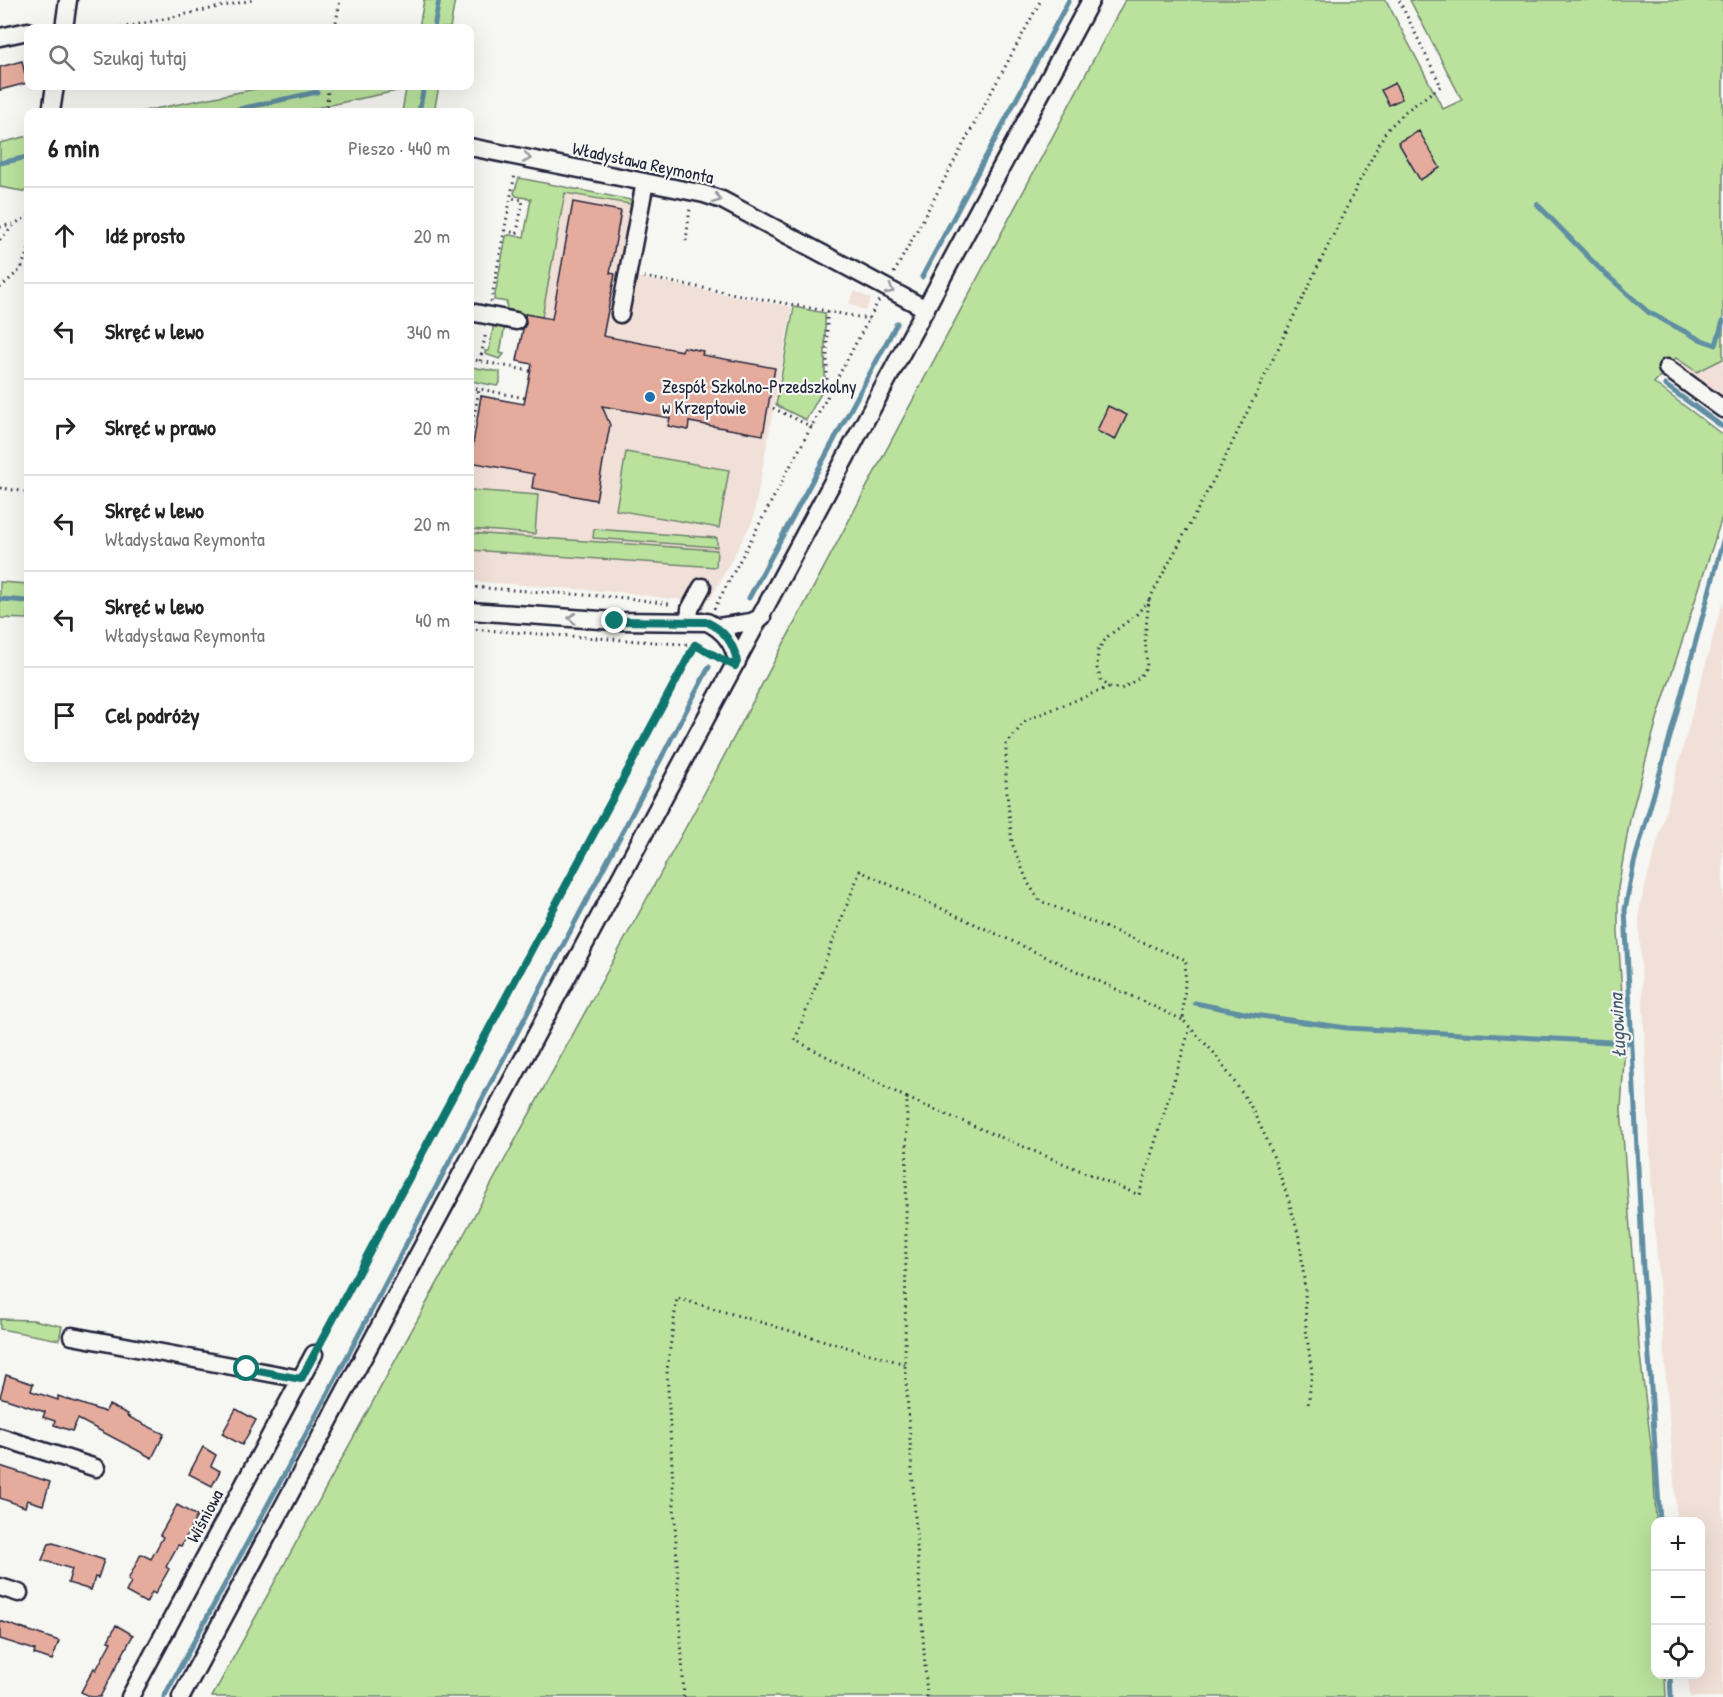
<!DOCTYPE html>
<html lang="pl">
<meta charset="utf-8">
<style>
body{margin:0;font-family:"Patrick Hand",sans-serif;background:#f2f2f2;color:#222}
.controls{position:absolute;right:18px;bottom:18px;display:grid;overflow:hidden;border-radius:12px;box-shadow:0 6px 24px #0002}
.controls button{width:54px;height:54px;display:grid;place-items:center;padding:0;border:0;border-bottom:2px solid #e0e0e0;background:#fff;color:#222;font:30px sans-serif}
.stop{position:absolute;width:18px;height:18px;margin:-14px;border:4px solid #0f766e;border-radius:50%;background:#fff}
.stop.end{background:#0f766e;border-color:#fff;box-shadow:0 2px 6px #0008}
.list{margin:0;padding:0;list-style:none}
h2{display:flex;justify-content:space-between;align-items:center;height:78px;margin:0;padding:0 24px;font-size:26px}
h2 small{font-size:20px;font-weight:400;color:#767676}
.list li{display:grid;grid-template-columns:39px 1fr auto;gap:18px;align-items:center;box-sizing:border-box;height:96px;padding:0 24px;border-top:2px solid #e0e0e0}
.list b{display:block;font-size:22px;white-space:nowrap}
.list p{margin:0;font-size:20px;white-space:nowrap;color:#767676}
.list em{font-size:20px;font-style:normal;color:#767676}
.icon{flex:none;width:33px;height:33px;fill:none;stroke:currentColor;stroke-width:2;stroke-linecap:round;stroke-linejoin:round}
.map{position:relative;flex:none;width:1723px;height:1697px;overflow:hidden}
.search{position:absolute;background:#fff;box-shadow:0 6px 24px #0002;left:24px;top:24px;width:450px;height:66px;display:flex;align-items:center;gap:15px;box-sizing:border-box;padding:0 21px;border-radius:12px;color:#767676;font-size:22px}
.panel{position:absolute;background:#fff;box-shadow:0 6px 24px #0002;left:24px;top:108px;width:450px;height:654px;border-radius:12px}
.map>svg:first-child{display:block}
</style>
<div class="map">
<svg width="1723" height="1697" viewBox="0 0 1723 1697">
<rect width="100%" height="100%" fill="#f6f6f2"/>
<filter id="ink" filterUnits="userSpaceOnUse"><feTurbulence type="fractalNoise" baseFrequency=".0167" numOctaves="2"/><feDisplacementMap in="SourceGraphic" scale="12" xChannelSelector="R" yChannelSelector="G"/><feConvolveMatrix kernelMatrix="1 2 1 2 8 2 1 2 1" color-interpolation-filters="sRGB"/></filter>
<g filter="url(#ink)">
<path fill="#f1e0d8" d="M565,193L650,208L637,277L792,307L753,520L710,600L671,599L629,593L470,581V459L481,396L524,404L532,364L517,361L525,314L542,317Z
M855,291L871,299L865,311L849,303Z
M1677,358L1697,372L1723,359V418L1663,373Z
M1723,600V1697H1690L1688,1675L1700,1674V1522L1677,1521L1652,1192L1639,920L1640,906Z"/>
<path fill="#bae29d" stroke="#6e826c" stroke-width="1.5" d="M424,0H455L450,28H419Z
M1125,0H1386L1443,109L1462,100L1410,0H1723V359L1697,372L1676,358L1654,383L1723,435V514L1657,719L1630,819L1618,888V932L1625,1042L1621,1109L1639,1347L1653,1460L1656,1521V1674L1665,1675L1666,1697H212L706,790Z
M271,86H439L434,112H402L406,89L297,112H139Z
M28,136V192L0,187V143Z
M519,178L636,201L635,205L565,193L542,317L506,311L507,302L494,300L506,236L509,235L524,237L531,199L516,196L514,193Z
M794,307L825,313V386L806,420L776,405Z
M494,323L505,325L500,353L504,354L500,359L485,354V351H489Z
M471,367L500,372V383L497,386L470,381Z
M626,452L729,470L719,528L616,510Z
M470,490L538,495L535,534L470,529Z
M594,529L717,538V547L593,538Z
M470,533L717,550L716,567L470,550Z
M0,582L28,584V619L0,618Z
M0,1319L33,1320L62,1326L59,1340L0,1329Z"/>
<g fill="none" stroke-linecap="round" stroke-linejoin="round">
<path stroke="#608ea3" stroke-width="5" d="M434,28L439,0
M226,112L317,92
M419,112L424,86
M0,163L28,157
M1537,204L1599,268L1648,312L1699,339L1716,345L1723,321
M922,277L1069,0
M1665,385L1723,427
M749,598L897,323
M0,599L28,601
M1195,1003L1254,1015L1347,1028L1631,1043
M1660,1522L1643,1268L1625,910L1634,863L1665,755L1723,541
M1670,1674L1671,1697
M164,1697L327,1395L709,667"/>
</g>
<path fill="#e5ac9d" stroke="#22223b" stroke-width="1.5" d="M22,61L27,83L0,90V67Z
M1395,83L1402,99L1389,105L1381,90Z
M1419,131L1440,168L1420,180L1398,142Z
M573,202L621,211L610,273L615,274L603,336L682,351L683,347L703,351L702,355L775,368L763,435L689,422L688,430L668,426L670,418L602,406L610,425L596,500L532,488L534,474L470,462L481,396L524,404L532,364L517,361L523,329L526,324L525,314L552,319Z
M1108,406L1127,415L1115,440L1097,431Z
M6,1375L33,1384L31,1391L58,1400V1396L105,1412L109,1405L128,1414L127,1416L164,1434L152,1458L78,1419L72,1431L54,1425L55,1421L43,1417L45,1412L0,1397Z
M236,1409L256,1420L242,1445L222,1434Z
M203,1447L216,1455L211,1466L220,1471L212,1486L189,1474Z
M0,1466L50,1482L43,1505L27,1500L25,1507L0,1498Z
M177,1505L197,1516L181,1546L178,1545L166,1567L169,1569L155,1594L152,1592L146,1603L126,1592L131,1582L128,1580L141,1554L151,1559L163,1537L160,1535Z
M53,1543L104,1560L98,1578L95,1577L91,1590L68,1583L72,1569L42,1560L49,1544Z
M0,1621L59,1641L52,1660L34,1654L35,1650L0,1639Z
M116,1625L133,1635L100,1697H91L81,1692L94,1668L96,1670L111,1642L108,1641Z"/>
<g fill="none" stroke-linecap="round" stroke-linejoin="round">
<defs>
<path id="minor" d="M64,28L68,0
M0,37L28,31
M51,112L55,86
M470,147L704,194L722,200L926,309
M470,312L516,321
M620,314L645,182
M1667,368L1723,409
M470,611L615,621L707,622C724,630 734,643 737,662
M689,622L690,609L702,587
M718,627L751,622L762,617
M72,1336L301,1379
M0,1437L96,1468
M0,1587L19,1593
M130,1697L314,1354
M181,1697L1091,0"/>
</defs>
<use href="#minor" stroke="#22223b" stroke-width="21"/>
<path stroke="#22223b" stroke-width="3" stroke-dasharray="1.5 4.5" stroke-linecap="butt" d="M121,28L252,0
M335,28L340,0
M327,112L328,86
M0,227L16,223L28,216
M505,231L517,233L523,200L511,198
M0,240L15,224
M686,241L690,208
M894,273L1041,0
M644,277L869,319
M0,288L21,269L28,250
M491,302L515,174
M827,312V397
M470,359L530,371
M480,361L486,332
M470,387L525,398
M773,408L812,427
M470,440L479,389
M0,488L28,492
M470,587L628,598L669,604
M1149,600L1136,615L1107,637L1098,650L1097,668L1101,680L1109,687L1121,689L1139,678L1147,667L1145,637L1149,600L1222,464L1360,180L1386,131L1406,111L1441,86L1399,0
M714,609L879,300
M470,629L695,645L720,659
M1109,687L1026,720L1006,745V783L1012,843L1028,883L1040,901L1186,960L1183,1020L1215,1054L1249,1103L1269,1144L1289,1201L1300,1241L1305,1289L1306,1330L1312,1372L1308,1406
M907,1098L1139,1195L1190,1028
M321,1341L698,639
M684,1697L667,1370L677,1298L905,1364
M927,1697L905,1364L907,1098L795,1040L860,871L1183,1020"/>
<use href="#minor" stroke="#f6f6f2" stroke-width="16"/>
</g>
<defs><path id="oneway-chevron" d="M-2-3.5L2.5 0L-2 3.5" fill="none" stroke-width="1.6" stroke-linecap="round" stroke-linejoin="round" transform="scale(1.5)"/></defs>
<g stroke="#9797a0">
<use href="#oneway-chevron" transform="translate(527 158) rotate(11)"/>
<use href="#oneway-chevron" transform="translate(717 199) rotate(20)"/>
<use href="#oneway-chevron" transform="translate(890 290) rotate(28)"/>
<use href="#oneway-chevron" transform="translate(572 618) rotate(-176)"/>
</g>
</g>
<g fill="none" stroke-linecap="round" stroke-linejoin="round" filter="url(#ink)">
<path stroke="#0f766e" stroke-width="8" d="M247,1369L301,1379L695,645L735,666L737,662C734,643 724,630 707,622L615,621"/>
</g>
<circle fill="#1f6fb2" stroke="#f6f6f2" stroke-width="2" cx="650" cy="397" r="6"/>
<g text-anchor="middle" stroke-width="4.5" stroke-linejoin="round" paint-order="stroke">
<g font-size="18" fill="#22223b" stroke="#f6f6f2">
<text transform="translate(643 163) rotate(12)" y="6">Władysława Reymonta</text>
<text transform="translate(205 1516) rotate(-62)" y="6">Wiśniowa</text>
</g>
<g font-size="18" fill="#22223b" stroke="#f6f6f2" text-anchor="start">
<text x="662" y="393">Zespół Szkolno-Przedszkolny<tspan x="662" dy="21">w Krzeptowie</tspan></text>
</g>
<g font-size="20" font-style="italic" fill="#41586f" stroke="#f6f6f2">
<text transform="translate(1617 1026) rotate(-93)" y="7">Ługowina</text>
</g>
</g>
</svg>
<div class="controls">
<button>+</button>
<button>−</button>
<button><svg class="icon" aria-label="locate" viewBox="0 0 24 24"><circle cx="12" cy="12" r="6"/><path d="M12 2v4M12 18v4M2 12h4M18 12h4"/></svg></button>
</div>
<div class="stop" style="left:247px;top:1369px"></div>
<div class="stop end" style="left:615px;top:621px"></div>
<div class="search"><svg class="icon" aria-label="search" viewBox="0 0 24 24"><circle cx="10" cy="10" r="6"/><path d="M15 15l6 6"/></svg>Szukaj tutaj</div>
<section class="panel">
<h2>6 min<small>Pieszo · 440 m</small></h2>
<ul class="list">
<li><svg class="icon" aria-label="ahead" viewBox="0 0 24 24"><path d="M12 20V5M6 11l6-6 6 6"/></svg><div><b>Idź prosto</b></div><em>20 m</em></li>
<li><svg class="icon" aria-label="left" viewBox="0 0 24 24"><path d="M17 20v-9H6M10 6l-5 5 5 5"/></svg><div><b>Skręć w lewo</b></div><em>340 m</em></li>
<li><svg class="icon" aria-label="right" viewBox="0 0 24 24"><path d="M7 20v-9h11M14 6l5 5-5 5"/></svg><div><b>Skręć w prawo</b></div><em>20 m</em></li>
<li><svg class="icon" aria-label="left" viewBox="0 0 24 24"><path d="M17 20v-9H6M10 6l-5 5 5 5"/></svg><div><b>Skręć w lewo</b><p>Władysława Reymonta</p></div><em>20 m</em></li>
<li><svg class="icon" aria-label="left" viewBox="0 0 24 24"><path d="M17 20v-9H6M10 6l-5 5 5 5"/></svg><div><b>Skręć w lewo</b><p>Władysława Reymonta</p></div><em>40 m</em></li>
<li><svg class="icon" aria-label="arrive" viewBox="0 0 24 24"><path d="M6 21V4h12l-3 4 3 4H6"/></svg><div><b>Cel podróży</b></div></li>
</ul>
</section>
</div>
